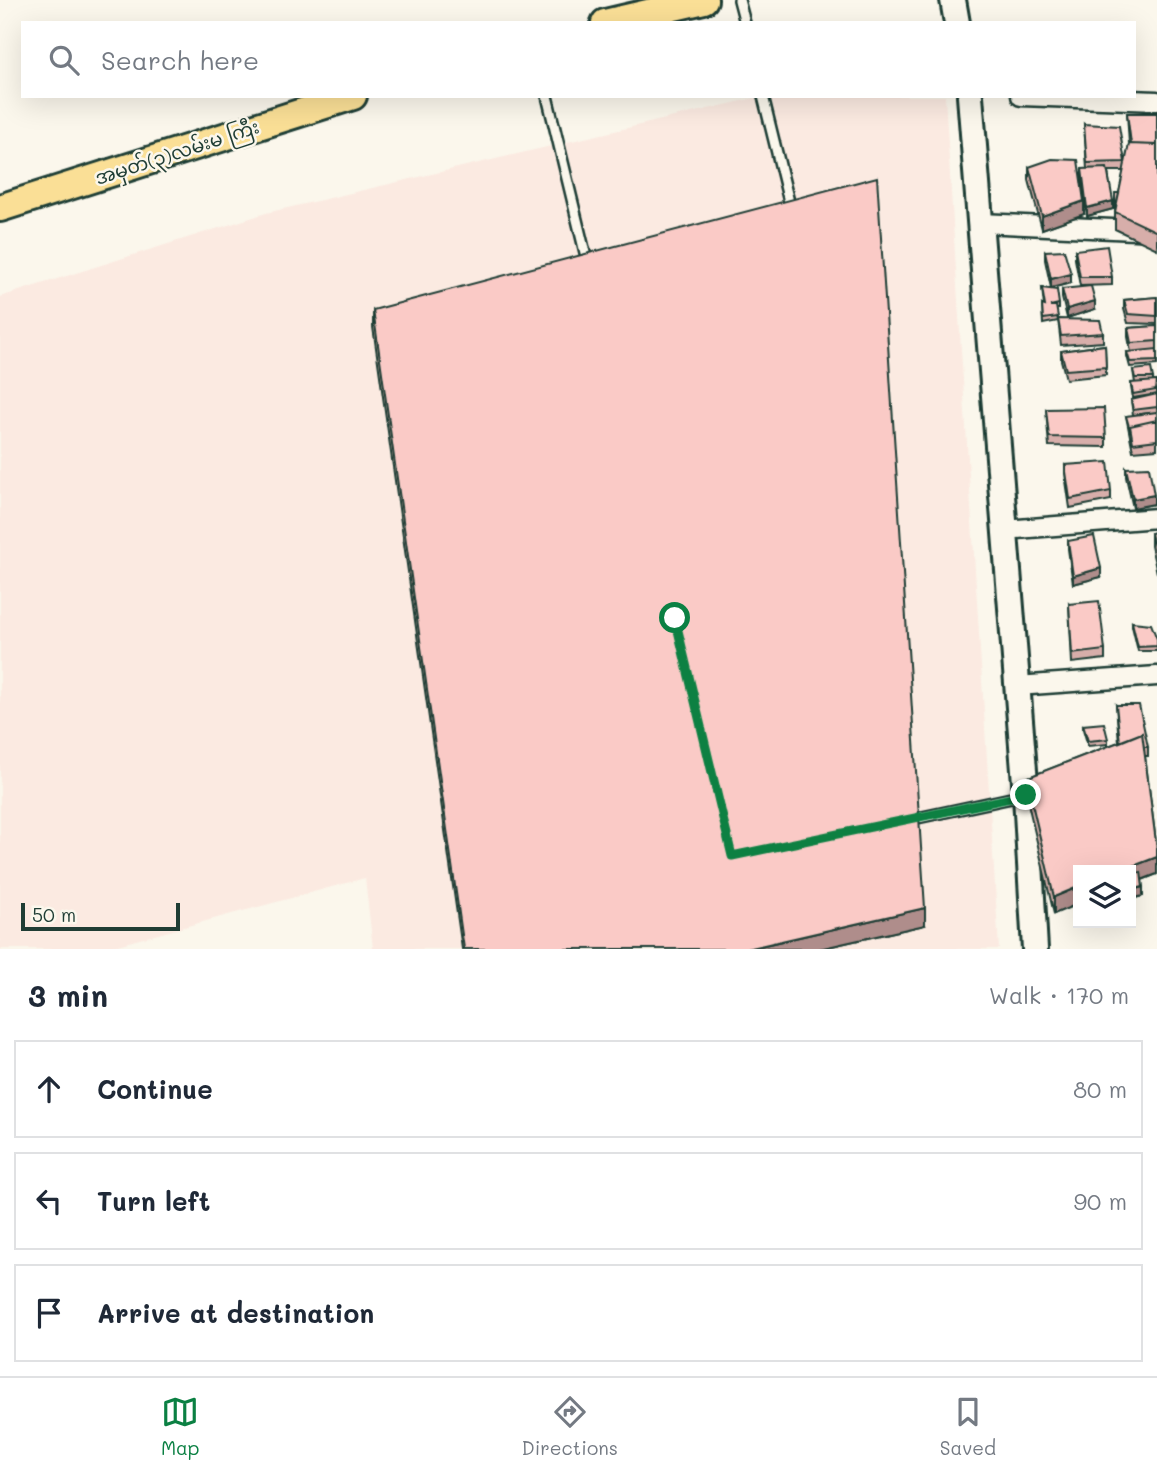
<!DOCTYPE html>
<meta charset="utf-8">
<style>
body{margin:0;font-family:Mali,"Noto Sans Myanmar",sans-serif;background:#f6f6f7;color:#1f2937}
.controls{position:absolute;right:21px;bottom:21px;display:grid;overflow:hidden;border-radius:0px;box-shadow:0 7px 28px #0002}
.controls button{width:63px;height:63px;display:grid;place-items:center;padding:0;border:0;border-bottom:2px solid #e0e1e3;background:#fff;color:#1f2937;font:35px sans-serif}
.scale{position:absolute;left:21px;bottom:18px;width:159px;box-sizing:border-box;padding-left:7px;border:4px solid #1f3d34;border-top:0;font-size:19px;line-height:24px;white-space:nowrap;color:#1f3d34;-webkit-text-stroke:5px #fbf7ec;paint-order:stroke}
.stop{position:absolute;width:21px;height:21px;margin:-16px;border:5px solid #0b8043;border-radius:50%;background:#fff}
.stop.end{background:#0b8043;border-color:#fff;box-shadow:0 2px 7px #0008}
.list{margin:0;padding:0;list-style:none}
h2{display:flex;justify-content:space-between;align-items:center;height:91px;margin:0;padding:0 28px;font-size:30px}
h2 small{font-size:23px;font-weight:400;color:#747a83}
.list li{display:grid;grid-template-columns:46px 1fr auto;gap:21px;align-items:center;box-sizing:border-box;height:98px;margin:0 14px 14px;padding:0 14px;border:2px solid #e0e1e3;border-radius:0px}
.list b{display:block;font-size:26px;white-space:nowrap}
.list em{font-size:23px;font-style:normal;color:#747a83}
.icon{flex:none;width:38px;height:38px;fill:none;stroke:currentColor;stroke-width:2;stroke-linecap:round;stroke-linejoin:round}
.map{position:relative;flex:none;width:1157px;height:949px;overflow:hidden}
.search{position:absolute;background:#fff;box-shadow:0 7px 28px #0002;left:21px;right:21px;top:21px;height:77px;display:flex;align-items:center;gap:18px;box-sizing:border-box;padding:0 24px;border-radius:0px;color:#747a83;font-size:26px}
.sheet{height:427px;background:#fff}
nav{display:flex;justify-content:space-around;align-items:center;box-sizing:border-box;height:98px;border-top:2px solid #e0e1e3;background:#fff;font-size:19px;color:#747a83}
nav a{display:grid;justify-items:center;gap:4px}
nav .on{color:#0b8043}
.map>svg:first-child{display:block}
</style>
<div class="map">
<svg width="1157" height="949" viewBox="0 0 1157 949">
<rect width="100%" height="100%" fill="#fbf7ec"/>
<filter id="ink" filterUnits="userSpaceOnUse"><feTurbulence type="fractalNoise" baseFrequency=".0143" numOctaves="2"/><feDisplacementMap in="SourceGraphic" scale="14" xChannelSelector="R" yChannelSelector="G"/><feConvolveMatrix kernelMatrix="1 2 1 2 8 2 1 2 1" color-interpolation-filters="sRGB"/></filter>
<g filter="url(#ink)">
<path fill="#fbeae1" d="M763,96H945L999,949H373L365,878L103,949H0V297L266,213Z"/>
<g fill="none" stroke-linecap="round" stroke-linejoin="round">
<defs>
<path id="lane" d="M739,0L745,23
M547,96L588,265
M763,96L791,210
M908,820L1025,795"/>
<path id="street" d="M1021,96L1157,101
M980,223L1157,231
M1004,530L1157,518
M1017,686L1157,676"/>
<path id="secondary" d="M953,0L957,23
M970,96L1026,795L1035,949"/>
<path id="primary" d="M605,23L704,0
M0,208L353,96"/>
</defs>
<use href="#lane" stroke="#1f3d34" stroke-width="14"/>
<use href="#street" stroke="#1f3d34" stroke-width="23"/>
<use href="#secondary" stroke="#1f3d34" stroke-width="30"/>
<use href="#primary" stroke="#1f3d34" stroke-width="32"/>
<use href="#lane" stroke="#fbf7ec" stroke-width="9"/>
<use href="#street" stroke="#fbf7ec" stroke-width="18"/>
<use href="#secondary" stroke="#fbf7ec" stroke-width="24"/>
<use href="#primary" stroke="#fadf96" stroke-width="26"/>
</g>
<path fill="#d7aeaa" stroke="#1f3d34" stroke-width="2" d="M1127,113H1157V249L1115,229V193H1119L1124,171H1108L1113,209L1087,216L1082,178V169H1087L1084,124L1125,162V165L1129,144Z
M1029,167L1084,214L1042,229L1029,180Z
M1075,250L1112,277V285L1080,286L1075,259Z
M1045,251L1071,283L1051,288L1045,260Z
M1042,288L1059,304V309H1056L1058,321L1043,324L1042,305L1044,306Z
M1062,289L1095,309L1067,318L1062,298Z
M1157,297V324L1128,323L1124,309V300Z
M373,310L925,925L819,949H462L373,327Z
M1058,319L1103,333V342L1061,345Z
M1157,326V365L1130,367L1127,356V352H1131L1128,337V328Z
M1105,345L1106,375L1066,379L1061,360V351Z
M1133,370L1153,378V381H1157V412L1133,415L1131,400L1151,395L1133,398L1131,387V383H1135Z
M1046,409L1106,438V447L1049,446Z
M1157,412V449L1133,451L1126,416Z
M1065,465L1111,491V500L1070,508L1065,474Z
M1126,468L1154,504L1133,508L1126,477Z
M1157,532V573L1151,546V533Z
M1068,541L1101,577L1073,584L1068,549Z
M1069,604L1105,650V659L1072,663Z
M1132,622L1157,639V651H1138L1132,626Z
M1116,705L1148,747V756H1145L1157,850V874L1142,880L1143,896L1131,899V870L1054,914L1026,795V778L1119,742Z
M1083,725L1108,739V744L1088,746L1083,729Z"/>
<path fill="#af8d8b" stroke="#1f3d34" stroke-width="2" d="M1084,201V214L1042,229V216Z
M1113,201V209L1087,216V208Z
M1071,274V283L1051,288V279Z
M1095,301V309L1067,318V309Z
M1154,495V504L1133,508V499Z
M1101,568V577L1073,584V576Z
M1157,857V874L1131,884V870H1123Z
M1078,887V904L1054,914V897Z
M1143,887V896L1131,899V890Z
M925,908V925L819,949H747Z"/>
<path fill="#facac6" stroke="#1f3d34" stroke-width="2" d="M1127,113H1157V145L1131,144Z
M1084,124L1119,126L1125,162L1087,163Z
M1129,144L1157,145V232L1115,212Z
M1052,159L1078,160L1084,201L1042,216L1029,167Z
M1107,168L1113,201L1087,208L1082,169Z
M877,177L925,908L747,949H464L373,310Z
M1115,193H1119L1115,210Z
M1107,246L1112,277H1080L1075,250Z
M1064,250L1071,274L1051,279L1045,251Z
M1091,286L1095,301L1067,309L1062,289Z
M1042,288L1057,290L1059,304L1050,306H1056L1058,317L1043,319L1042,305L1045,306Z
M1157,297V316L1128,314L1124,300Z
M1058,319L1100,320L1103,333L1061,336Z
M1157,326V341L1131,343L1128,328Z
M1105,345L1106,367L1066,370L1061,351Z
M1157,349V361L1130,362L1127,352Z
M1151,368L1153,378H1135L1133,370Z
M1157,381L1156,390L1133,394L1131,383Z
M1157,394V407L1133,410L1131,400Z
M1104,408L1106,438L1049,437L1046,409Z
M1157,412V420L1130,426V430L1126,416Z
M1157,420V440L1133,443L1130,426Z
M1108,462L1111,491L1070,499L1065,465Z
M1149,467L1154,495L1133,499L1126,468Z
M1157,532V560L1151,533Z
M1094,536L1101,568L1073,576L1068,541Z
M1099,601L1105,650L1072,654L1069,604Z
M1132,622L1151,624L1157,639V646L1138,647Z
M1116,705H1139L1148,747H1144L1142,733L1120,742Z
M1104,723L1108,739L1088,741L1083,725Z
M1142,733L1157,850V857L1123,870H1078V887L1054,897L1026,778Z
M1141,872L1143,887L1131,890V875Z"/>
</g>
<g fill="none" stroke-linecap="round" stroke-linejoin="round" filter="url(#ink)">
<path stroke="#0b8043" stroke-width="9" d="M675,618L732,856L1026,795"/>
</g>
<g text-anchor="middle" stroke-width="5" stroke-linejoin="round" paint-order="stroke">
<g font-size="19" fill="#1f3d34" stroke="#fbf7ec">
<text transform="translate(177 152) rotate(-18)" y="7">အမှတ်(၃)လမ်းမ ကြီး</text>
</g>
</g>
</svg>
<div class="controls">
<button><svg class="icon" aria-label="layers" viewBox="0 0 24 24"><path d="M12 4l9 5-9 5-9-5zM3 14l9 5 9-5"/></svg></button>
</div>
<div class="scale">50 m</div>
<div class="stop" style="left:675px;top:618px"></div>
<div class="stop end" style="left:1026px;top:795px"></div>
<div class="search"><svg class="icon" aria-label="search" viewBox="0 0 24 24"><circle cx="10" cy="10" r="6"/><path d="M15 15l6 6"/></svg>Search here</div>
</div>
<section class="sheet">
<h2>3 min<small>Walk · 170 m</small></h2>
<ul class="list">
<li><svg class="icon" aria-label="ahead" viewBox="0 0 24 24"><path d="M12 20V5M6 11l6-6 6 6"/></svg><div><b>Continue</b></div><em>80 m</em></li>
<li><svg class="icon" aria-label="left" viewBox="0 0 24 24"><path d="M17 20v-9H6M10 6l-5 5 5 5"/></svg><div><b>Turn left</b></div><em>90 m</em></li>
<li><svg class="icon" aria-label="arrive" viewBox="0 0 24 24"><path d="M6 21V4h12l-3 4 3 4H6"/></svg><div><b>Arrive at destination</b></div></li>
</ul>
</section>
<nav>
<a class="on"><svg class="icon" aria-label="map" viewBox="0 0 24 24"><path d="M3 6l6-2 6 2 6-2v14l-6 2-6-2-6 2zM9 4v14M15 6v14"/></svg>Map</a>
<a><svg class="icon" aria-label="directions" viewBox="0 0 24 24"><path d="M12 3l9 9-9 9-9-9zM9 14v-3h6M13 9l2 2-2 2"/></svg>Directions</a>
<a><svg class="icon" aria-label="saved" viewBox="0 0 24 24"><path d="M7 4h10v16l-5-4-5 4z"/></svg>Saved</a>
</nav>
